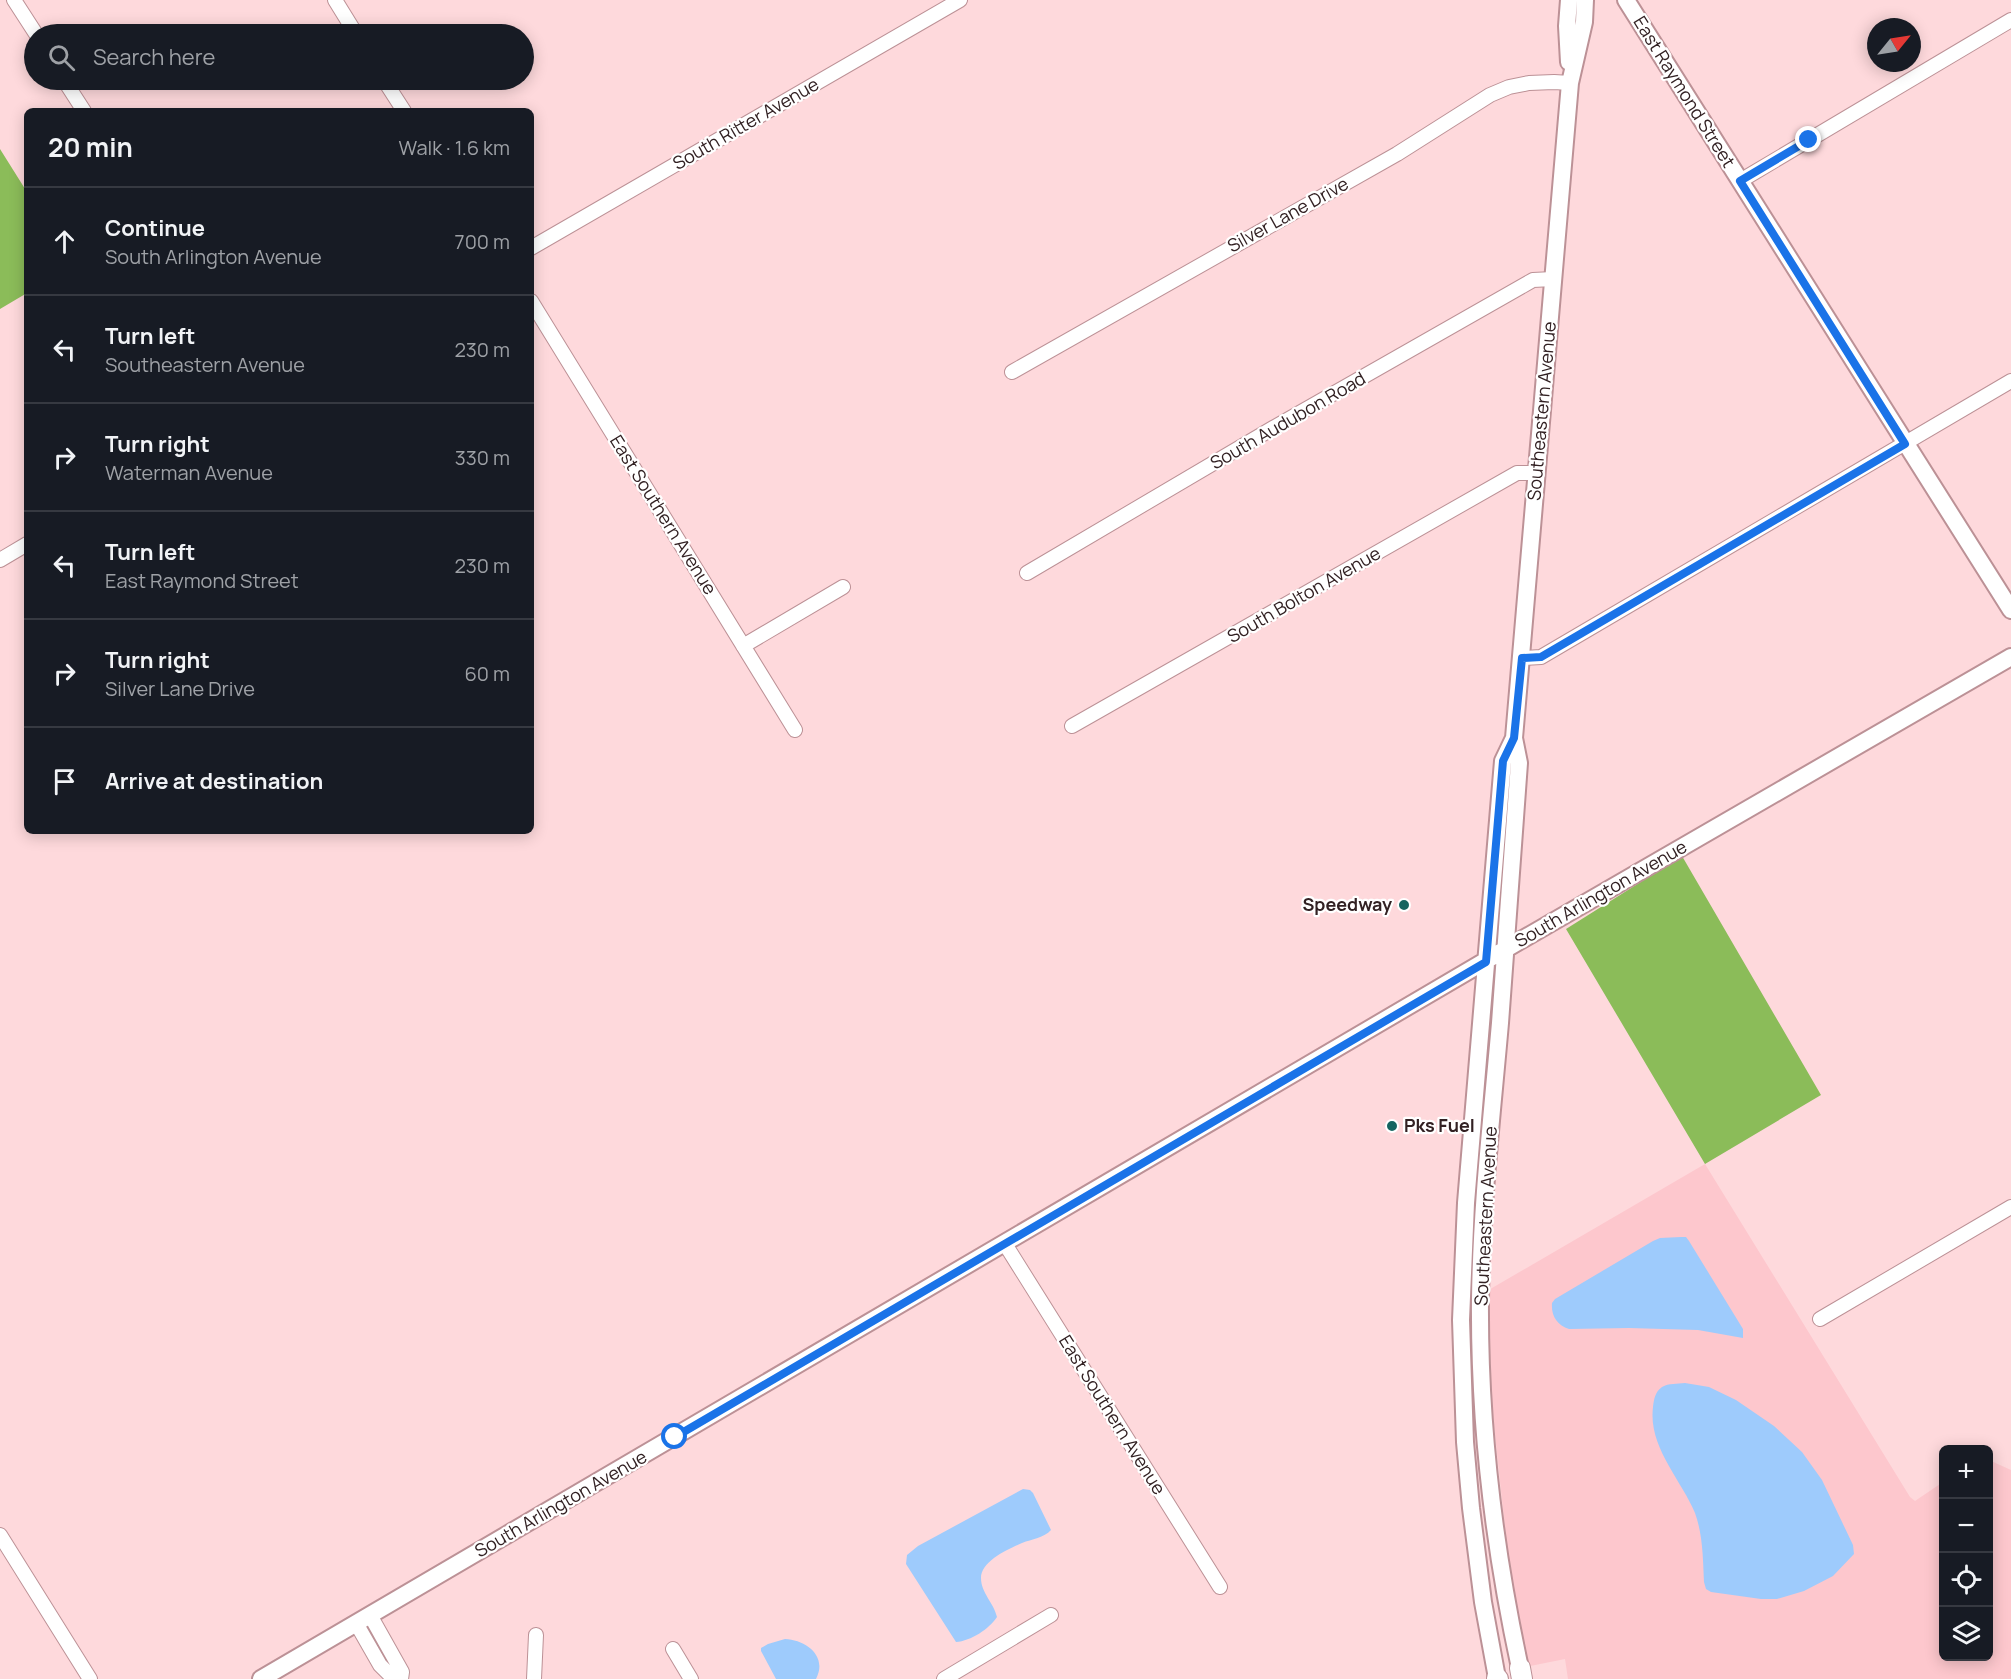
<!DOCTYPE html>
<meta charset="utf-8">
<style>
body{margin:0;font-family:Manrope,sans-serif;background:#20242c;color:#f1f3f6}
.controls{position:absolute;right:18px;bottom:18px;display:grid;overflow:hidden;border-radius:9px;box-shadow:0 3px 15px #0003}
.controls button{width:54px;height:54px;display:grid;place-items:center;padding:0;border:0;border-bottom:2px solid #363941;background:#171b24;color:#f1f3f6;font:30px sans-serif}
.compass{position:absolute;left:1867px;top:18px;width:54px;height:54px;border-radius:50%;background:#171b24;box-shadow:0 3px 15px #0003;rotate:60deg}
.stop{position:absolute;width:18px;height:18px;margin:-14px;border:4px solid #1a73e8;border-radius:50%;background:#fff}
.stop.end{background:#1a73e8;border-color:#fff;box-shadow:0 2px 6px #0008}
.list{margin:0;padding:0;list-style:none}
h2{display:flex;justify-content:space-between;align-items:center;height:78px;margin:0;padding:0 24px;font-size:26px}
h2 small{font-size:20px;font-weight:400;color:#9ea1a6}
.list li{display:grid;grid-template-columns:39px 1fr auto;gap:18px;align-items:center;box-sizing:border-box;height:108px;padding:0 24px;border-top:2px solid #363941}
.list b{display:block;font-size:22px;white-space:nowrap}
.list p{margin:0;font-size:20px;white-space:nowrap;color:#9ea1a6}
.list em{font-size:20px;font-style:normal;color:#9ea1a6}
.icon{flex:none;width:33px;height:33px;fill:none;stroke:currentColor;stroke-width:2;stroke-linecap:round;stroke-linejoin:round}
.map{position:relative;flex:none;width:2011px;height:1679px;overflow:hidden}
.search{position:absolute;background:#171b24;box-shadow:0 3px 15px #0003;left:24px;top:24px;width:510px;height:66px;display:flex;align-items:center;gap:15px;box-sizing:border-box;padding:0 21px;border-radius:33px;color:#9ea1a6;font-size:22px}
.panel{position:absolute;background:#171b24;box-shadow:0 3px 15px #0003;left:24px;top:108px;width:510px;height:726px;border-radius:9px}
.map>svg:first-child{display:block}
</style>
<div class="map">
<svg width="2011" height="1679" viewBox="0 0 2011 1679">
<rect width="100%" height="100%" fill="#fed9dc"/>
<path fill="#fdc7cd" d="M1705,1164L1910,1497L1915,1501L1943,1482L1944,1656H1988L1989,1460L2011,1470V1679H1568L1565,1659L1520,1668L1480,1295Z"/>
<path fill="#8bbc59" d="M0,149L27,192V293L0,309Z
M1682,856L1821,1095L1705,1164L1566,929Z"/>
<path fill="#9ecbfc" d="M1681,1237H1686L1689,1241L1743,1329V1338L1698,1330L1629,1328L1569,1329C1557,1325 1551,1316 1552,1303L1555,1299L1653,1241L1660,1238Z
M1685,1383L1709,1387L1736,1400L1774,1426L1802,1452L1822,1480L1853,1545L1854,1554L1833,1576L1804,1591L1777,1599H1761L1711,1592L1706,1589L1704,1582C1703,1560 1703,1535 1695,1513C1681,1479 1648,1447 1653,1407C1654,1399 1655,1392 1662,1387C1669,1383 1677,1384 1685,1383Z
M1023,1489L1030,1490L1033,1493L1051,1530C1044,1538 1032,1539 1022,1543C1008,1549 981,1561 981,1578C981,1593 994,1603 997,1617C989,1629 971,1641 956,1642L906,1564L907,1555L918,1546Z
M785,1639C806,1640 828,1656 816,1679H776L761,1651V1648L768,1644Z"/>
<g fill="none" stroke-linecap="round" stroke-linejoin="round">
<defs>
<path id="minor" d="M14,0L36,34
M335,0L356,34
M64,80L84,111
M384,80L404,111
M1740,181L2011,20
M531,248L960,0
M531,301L795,730
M1012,372L1397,154L1490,95L1509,87L1529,83L1554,82L1570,83
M0,560L27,544
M1027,573L1273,428L1533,280L1553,279
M743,646L843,587
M1522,658L1541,657L2011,381
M1072,726L1517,473H1537
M1005,1244L1220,1587
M1820,1319L2011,1207
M0,1535L90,1679
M370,1615L402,1672L401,1679
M356,1623L380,1665L394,1679
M673,1649L691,1679
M534,1679L536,1635
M944,1679L1051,1615"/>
<path id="major" d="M1569,0L1567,26L1569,62
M1626,0L2011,610
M1520,1668C1494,1548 1479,1423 1480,1300C1481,1207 1492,1115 1500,1023C1507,936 1512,849 1519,763L1514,738L1570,83L1584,22L1585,0
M1497,1678L1483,1602L1471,1508L1465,1442L1461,1320L1466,1203L1503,761L1514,738
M261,1679L1504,950L2011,657"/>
<path id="highway" d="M1520,1668L1522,1679
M1497,1678L1498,1679"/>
</defs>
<use href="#minor" stroke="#bc9196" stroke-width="16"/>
<use href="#major" stroke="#bc9196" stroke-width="20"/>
<use href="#highway" stroke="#bc9196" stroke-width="22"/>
<use href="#minor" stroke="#fff" stroke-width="14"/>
<use href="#major" stroke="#fff" stroke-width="16"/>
<use href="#highway" stroke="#fff" stroke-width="20"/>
</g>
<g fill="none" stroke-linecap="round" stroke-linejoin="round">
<path stroke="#1a73e8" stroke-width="8" d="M675,1437L1486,962L1503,761L1514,738L1522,658L1541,657L1905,444L1740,181L1809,140"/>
</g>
<g fill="#156460" stroke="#fff" stroke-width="2">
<circle cx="1404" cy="905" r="6"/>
<circle cx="1392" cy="1126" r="6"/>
</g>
<g text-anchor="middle" stroke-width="4.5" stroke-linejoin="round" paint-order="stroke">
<g font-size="18" fill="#322123" stroke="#fff">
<text transform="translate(1684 92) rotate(58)" y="6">East Raymond Street</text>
<text transform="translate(746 124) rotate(-30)" y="6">South Ritter Avenue</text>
<text transform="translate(1288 215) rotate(-29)" y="6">Silver Lane Drive</text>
<text transform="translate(1542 411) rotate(-85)" y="6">Southeastern Avenue</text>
<text transform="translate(1288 421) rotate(-30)" y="6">South Audubon Road</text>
<text transform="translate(663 515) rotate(58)" y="6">East Southern Avenue</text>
<text transform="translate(1304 595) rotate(-30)" y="6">South Bolton Avenue</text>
<text transform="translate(1601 894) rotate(-30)" y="6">South Arlington Avenue</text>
<text transform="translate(1486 1216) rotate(-87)" y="6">Southeastern Avenue</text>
<text transform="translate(1112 1415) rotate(58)" y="6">East Southern Avenue</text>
<text transform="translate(561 1504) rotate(-30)" y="6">South Arlington Avenue</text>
</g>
<g font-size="18" font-weight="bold" fill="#322123" stroke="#fff" text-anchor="end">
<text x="1392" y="911">Speedway</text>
<text x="1404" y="1132" text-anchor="start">Pks Fuel</text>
</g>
</g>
</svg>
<div class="controls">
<button>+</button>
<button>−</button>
<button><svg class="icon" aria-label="locate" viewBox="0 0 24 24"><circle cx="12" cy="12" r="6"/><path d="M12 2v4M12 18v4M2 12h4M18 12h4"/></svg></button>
<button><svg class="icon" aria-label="layers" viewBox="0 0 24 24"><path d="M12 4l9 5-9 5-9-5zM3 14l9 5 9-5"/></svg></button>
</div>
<svg class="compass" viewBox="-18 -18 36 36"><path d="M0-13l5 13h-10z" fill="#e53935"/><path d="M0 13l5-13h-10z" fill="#9ea1a6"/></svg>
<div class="stop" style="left:675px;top:1437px"></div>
<div class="stop end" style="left:1809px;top:140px"></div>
<div class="search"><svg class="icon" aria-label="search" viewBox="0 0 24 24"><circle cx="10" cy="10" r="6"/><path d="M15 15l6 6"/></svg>Search here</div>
<section class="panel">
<h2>20 min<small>Walk · 1.6 km</small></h2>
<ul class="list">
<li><svg class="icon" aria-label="ahead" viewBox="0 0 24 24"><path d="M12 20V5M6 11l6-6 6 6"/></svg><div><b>Continue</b><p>South Arlington Avenue</p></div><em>700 m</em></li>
<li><svg class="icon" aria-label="left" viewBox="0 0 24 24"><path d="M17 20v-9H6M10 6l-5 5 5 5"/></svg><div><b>Turn left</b><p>Southeastern Avenue</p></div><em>230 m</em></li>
<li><svg class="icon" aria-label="right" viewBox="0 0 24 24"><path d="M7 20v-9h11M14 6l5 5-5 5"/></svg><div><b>Turn right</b><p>Waterman Avenue</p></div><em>330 m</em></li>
<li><svg class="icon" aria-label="left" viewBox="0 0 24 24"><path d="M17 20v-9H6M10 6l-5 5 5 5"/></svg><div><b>Turn left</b><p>East Raymond Street</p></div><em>230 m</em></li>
<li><svg class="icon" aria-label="right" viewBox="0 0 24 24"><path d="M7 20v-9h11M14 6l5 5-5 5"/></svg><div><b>Turn right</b><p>Silver Lane Drive</p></div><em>60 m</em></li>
<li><svg class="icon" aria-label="arrive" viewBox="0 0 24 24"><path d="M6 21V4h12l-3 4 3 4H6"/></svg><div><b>Arrive at destination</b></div></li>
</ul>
</section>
</div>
